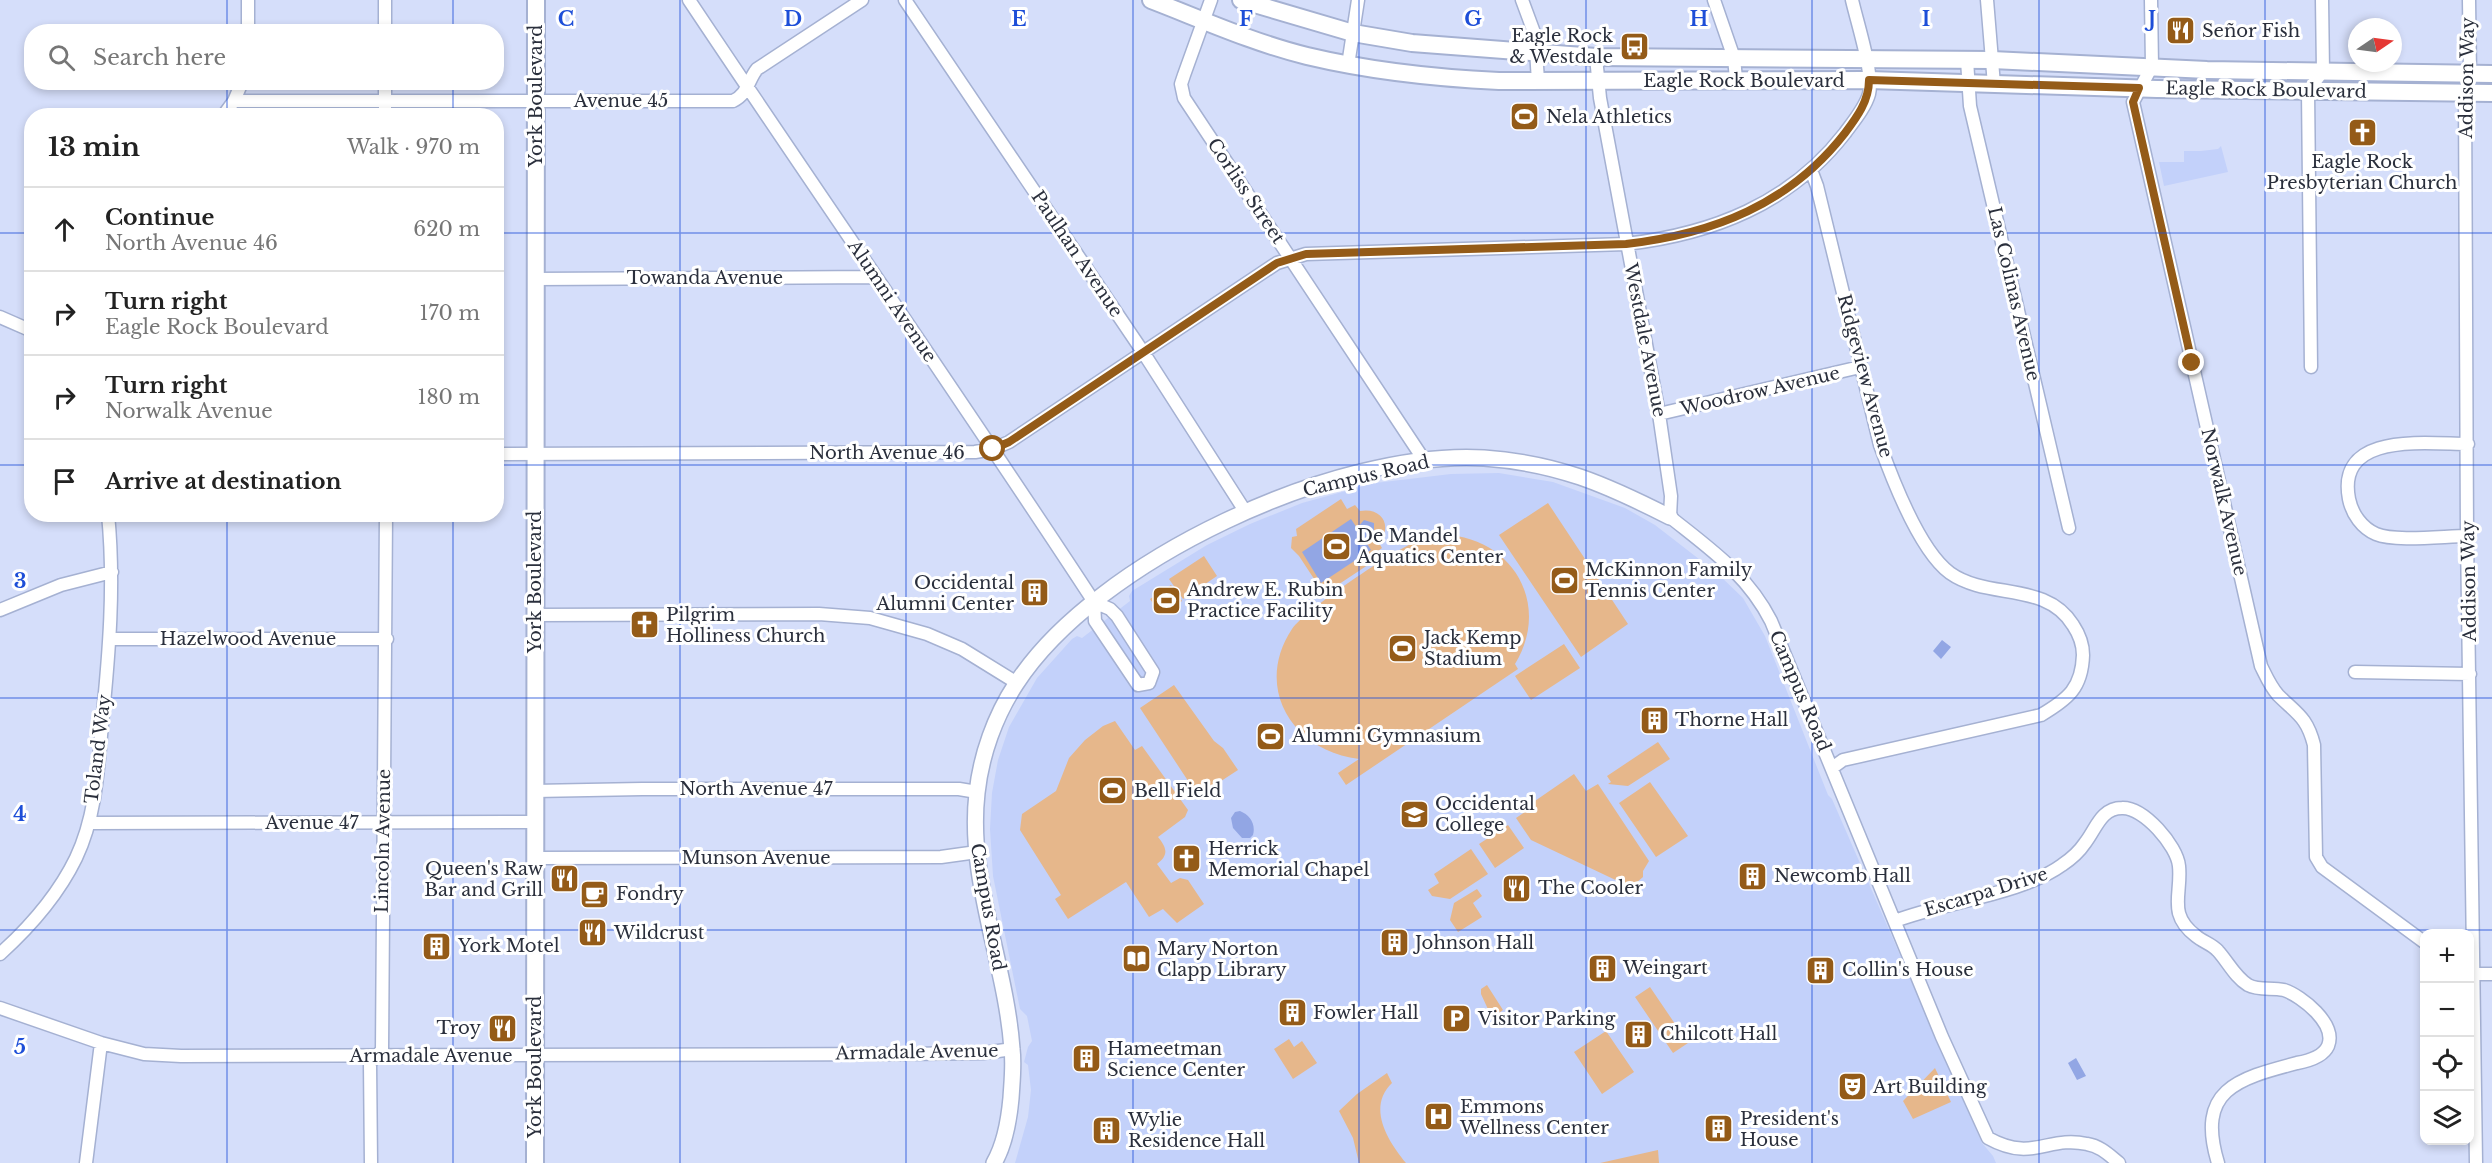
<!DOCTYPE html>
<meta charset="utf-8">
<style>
body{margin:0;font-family:"Libre Baskerville",serif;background:#f6f6f6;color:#222}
.controls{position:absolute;right:18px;bottom:18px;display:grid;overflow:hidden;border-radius:12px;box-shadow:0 3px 9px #0003}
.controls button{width:54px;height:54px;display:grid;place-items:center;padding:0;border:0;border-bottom:2px solid #e0e0e0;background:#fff;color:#222;font:30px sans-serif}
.compass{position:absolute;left:2348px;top:18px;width:54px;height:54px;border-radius:50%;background:#fff;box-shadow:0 3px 9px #0003;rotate:77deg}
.stop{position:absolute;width:18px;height:18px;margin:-14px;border:4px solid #945b18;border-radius:50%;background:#fff}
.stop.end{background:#945b18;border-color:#fff;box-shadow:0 2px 6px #0008}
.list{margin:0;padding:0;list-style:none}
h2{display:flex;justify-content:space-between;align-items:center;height:78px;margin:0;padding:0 24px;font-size:26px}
h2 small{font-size:20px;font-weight:400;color:#767676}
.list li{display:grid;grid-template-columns:39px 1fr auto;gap:18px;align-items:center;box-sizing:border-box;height:84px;padding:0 24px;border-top:2px solid #e0e0e0}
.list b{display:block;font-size:22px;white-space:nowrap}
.list p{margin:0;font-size:20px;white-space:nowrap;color:#767676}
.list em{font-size:20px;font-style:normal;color:#767676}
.icon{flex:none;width:33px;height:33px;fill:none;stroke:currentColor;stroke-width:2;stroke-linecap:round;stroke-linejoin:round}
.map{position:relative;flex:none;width:2492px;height:1163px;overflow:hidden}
.search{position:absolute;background:#fff;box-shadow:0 3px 9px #0003;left:24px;top:24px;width:480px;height:66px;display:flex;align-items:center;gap:15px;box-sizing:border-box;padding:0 21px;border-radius:24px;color:#767676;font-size:22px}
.panel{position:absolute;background:#fff;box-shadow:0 3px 9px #0003;left:24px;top:108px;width:480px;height:414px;border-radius:24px}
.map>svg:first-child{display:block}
</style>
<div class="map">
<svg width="2492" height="1163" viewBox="0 0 2492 1163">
<rect width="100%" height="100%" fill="#d5defa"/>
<path fill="#c3d1fa" d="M236,104H384V115L226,116Z
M2221,146L2228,172L2164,186L2159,162H2184V151H2201L2218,149Z
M1499,473L1553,482L1625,508L1655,525L1717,573L1743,598L1765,636L1828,795L1832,799L1982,1143L1993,1156L1996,1163H1015L1028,1117L1031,1090L1028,1065L1024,1062L1028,1047L1032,1041L1027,1016L1020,1009L993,876L990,829L992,793L998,760L1009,727L1037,678L1072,639L1077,636L1082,638L1130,601L1129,596L1132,591L1207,545L1250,524L1302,503L1375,483L1451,474Z"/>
<path fill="#e6b78b" d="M1341,499L1347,509L1355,505L1360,511C1382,507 1393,526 1379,543L1382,548L1374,554L1377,559L1324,594L1299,556L1291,548L1292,537L1297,536L1296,529Z
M1548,503L1628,624L1581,657L1499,535Z
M1450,535C1516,542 1550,607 1515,664L1518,669L1346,785L1338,773L1359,759C1293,751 1253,688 1292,629C1306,609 1394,550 1419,540C1428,536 1439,535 1450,535Z
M1204,556L1217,576L1183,599L1169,579Z
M1171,585L1182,601L1161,615L1150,599Z
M1564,644L1580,668L1531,700L1515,676Z
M1174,685L1214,741L1223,748L1238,770L1198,796L1140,708Z
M1115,721L1135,750L1142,746L1188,810L1185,817L1158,837C1167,848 1169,855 1157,864L1171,883L1180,878L1188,880L1204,904L1177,923L1163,909L1149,917L1126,882L1068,919L1055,899L1061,895L1020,830L1022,814L1056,791L1069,758L1085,740L1103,726Z
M1658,742L1670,759L1628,786L1608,784L1611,782L1607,776Z
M1574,774L1586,791L1598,784L1649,861L1643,871V877L1636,883L1624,884L1531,840L1516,818L1534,806L1532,803Z
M1650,782L1688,836L1656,857L1619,803Z
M1508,825L1524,848L1495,868L1479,844Z
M1471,849L1488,874L1450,899L1432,896L1428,890L1439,883L1434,874Z
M1477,889L1482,896L1473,903L1482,917L1458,932L1450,920L1454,903Z
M1487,985L1503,1010L1492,1018L1481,994V989Z
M1650,987L1688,1043L1673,1053L1635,997Z
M1606,1031L1634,1072L1602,1094L1574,1052Z
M1289,1039L1294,1047L1302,1041L1317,1063L1293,1079L1274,1049Z
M1935,1068L1951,1102L1913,1119L1903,1101Z
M1387,1073L1392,1083C1367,1107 1387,1140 1406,1163H1359L1353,1138L1339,1111L1357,1094Z
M1658,1150L1659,1163H1600Z"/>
<path fill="#92a6e4" d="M1351,519L1357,528L1364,520L1374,523V534L1364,539L1371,550L1321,583L1302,552Z
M1942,640L1951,647L1941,659L1933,651Z
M1240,811C1250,815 1256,824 1253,835L1250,838H1242L1233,828L1231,818L1235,812Z
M2076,1058L2086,1076L2077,1080L2068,1063Z"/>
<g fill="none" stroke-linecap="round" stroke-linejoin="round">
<defs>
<path id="minor" d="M248,0V32
M385,0V32
M689,0C823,201 962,400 1094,602
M905,0L1143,352L1245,511
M1211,0L1184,75L1181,84L1184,98L1424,460
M1522,0L1535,35L1538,81
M1714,0L1734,58L1736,79
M1987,0L1994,85
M2151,0L2152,66L2133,102L2261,666C2266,676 2270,686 2278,695C2297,714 2307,717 2314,745L2316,857L2322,867L2424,942
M2469,0L2470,74L2465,93L2467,536L2476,1163
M1596,57L1600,98L1659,414L1671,496L1670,517C1710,549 1747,574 1771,621L1942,1037L1988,1138C2033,1163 2048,1135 2087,1144C2100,1146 2109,1155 2119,1163
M1967,60L1970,106L2069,528
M1348,65L1358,0
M385,82V116
M234,101H733C748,94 748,80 757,69L862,0
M223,116L234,101L242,82
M1811,170L1817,186L1880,445C1893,481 1920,551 1950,573C1988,600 2046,581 2073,625C2079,634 2083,644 2083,655C2082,688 2068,699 2041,715L1843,760L1832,768
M534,279L875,277
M0,317L32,331
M2311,367L2308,91L2323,71L2322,0
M1659,414L1860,367
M496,454L975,452L993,449L1009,442L1277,263L1306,254L1626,244C1712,234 1790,204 1845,133C1853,122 1865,108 1869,94C1874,74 1857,22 1852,0
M2467,536C2445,536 2395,542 2376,534C2362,528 2352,514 2349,499C2336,431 2427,444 2468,444
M1094,602L1110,609L1117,616L1153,672L1149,683L1138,685L1095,621Z
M0,610L61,585L112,572
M535,615L819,614L870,618L927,634L962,649L1017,683
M110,639H387
M2355,672L2470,674
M534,791L642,789H959L977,792
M89,823L534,822
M534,858L941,857L977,852
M1895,921C1944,902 2022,894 2062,865C2071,859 2079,852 2085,843C2096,829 2101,808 2122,808C2144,807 2177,846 2179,866C2182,895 2167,914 2196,936C2203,942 2212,944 2218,951C2228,962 2235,977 2248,985C2259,991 2272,987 2284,990C2302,996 2337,1024 2328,1046C2323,1057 2308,1061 2297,1063C2236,1079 2196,1090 2218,1163
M0,954C31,926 58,895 76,858C96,816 98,769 102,724C109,654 115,585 108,514
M2470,974H2492
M0,1008L101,1043L144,1054L181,1056L902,1054L983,1053L1013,1049
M86,1163L101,1043
M371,1163L370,1063L382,1050L386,514"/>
<path id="tertiary" d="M994,1163C1005,1144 1009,1120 1011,1098C1012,1081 1014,1065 1012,1049C1006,963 967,880 977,793C981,755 995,716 1016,684C1096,560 1338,449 1484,458C1557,463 1605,484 1670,517"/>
<path id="secondary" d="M1151,0C1203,20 1254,43 1307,56C1370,71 1435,78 1499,81L1869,80L2157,89L2492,93
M1241,0L1353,33L1412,43L1596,57L1992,60L2207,70L2492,74
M535,1163L536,0"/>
</defs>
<use href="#minor" stroke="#a5b1d2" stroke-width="15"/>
<use href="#tertiary" stroke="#a5b1d2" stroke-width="18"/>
<use href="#secondary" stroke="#a5b1d2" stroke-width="20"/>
<use href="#minor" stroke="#fff" stroke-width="12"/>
<use href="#tertiary" stroke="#fff" stroke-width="15"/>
<use href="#secondary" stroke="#fff" stroke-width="16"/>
</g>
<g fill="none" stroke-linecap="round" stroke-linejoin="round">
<path stroke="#945b18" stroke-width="8" d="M993,449L1009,442L1277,263L1306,254L1626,244C1713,234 1790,204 1845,133C1857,117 1869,101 1869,80L2139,88L2133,102L2192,363"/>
</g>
<path fill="none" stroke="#1d4ed8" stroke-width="1.5" stroke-opacity="0.55" d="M227,0V32M453,0V32M680,0V1163M906,0V1163M1133,0V1163M1359,0V1163M1586,0V1163M1812,0V1163M2039,0V1163M2265,0V1163M227,82V116M453,82V116M0,233H32M496,233H2492M0,465H32M496,465H2492M227,514V1163M453,514V1163M0,698H2492M0,930H2492"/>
<defs>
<symbol id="restaurant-square" viewBox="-11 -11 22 22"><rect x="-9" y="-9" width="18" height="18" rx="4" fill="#945b18" stroke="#fff"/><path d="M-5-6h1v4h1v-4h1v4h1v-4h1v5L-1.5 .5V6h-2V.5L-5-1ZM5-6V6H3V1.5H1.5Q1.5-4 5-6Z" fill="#fff"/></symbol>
<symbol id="bus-square" viewBox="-11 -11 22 22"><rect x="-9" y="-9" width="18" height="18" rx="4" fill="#945b18" stroke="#fff"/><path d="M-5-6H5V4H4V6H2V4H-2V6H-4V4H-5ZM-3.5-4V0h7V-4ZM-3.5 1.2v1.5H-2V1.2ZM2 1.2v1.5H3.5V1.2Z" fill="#fff"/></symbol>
<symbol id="stadium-square" viewBox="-11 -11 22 22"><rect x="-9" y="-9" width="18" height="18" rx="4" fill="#945b18" stroke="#fff"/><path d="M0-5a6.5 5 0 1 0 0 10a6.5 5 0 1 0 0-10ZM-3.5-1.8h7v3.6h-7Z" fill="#fff"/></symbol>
<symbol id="church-square" viewBox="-11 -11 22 22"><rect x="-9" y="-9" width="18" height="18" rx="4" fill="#945b18" stroke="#fff"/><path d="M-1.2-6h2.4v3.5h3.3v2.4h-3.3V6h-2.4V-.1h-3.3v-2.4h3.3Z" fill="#fff"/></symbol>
<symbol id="building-square" viewBox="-11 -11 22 22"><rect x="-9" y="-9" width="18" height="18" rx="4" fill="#945b18" stroke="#fff"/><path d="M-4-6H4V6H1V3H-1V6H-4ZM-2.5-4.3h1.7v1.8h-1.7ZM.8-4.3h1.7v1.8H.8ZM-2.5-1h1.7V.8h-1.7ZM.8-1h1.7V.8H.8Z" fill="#fff"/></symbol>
<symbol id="university-square" viewBox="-11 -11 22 22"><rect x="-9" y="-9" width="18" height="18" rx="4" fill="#945b18" stroke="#fff"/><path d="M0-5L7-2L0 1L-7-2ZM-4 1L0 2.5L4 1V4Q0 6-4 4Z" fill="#fff"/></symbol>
<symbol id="cafe-square" viewBox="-11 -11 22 22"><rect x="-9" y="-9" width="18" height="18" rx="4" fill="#945b18" stroke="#fff"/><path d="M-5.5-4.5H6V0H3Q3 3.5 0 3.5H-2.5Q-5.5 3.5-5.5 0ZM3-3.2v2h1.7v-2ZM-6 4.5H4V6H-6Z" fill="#fff"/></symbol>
<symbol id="library-square" viewBox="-11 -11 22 22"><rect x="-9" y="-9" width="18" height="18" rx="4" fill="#945b18" stroke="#fff"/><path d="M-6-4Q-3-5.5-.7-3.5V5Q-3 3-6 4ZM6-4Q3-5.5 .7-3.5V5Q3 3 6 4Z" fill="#fff"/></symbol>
<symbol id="parking-square" viewBox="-11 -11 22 22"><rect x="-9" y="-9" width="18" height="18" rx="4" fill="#945b18" stroke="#fff"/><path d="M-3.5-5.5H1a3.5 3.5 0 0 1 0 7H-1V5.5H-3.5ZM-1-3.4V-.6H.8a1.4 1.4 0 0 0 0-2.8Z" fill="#fff"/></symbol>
<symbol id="theatre-square" viewBox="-11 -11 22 22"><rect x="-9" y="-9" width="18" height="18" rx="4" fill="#945b18" stroke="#fff"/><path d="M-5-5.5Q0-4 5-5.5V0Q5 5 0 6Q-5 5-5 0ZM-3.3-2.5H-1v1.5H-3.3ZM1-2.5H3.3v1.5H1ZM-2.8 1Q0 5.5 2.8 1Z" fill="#fff"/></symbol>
<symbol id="hospital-square" viewBox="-11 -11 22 22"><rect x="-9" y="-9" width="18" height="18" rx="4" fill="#945b18" stroke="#fff"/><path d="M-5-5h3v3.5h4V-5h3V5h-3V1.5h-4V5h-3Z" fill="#fff"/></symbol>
</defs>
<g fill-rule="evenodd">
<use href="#restaurant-square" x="2164" y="14" width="33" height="33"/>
<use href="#bus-square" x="1618" y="30" width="33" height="33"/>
<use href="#stadium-square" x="1508" y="100" width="33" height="33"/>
<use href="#church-square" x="2346" y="116" width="33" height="33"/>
<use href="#stadium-square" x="1320" y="530" width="33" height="33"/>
<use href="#stadium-square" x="1548" y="564" width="33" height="33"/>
<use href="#building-square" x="1018" y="576" width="33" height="33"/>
<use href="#stadium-square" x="1150" y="584" width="33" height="33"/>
<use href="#church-square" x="628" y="608" width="33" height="33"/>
<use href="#stadium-square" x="1386" y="632" width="33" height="33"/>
<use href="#building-square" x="1638" y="704" width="33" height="33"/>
<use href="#stadium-square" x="1254" y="720" width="33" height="33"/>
<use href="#stadium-square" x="1096" y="774" width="33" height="33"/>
<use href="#university-square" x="1398" y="798" width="33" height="33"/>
<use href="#church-square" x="1170" y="842" width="33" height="33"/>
<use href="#building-square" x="1736" y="860" width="33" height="33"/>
<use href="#restaurant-square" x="548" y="862" width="33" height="33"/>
<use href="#restaurant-square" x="1500" y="872" width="33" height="33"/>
<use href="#cafe-square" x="578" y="878" width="33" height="33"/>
<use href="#restaurant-square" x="576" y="916" width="33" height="33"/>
<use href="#building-square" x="1378" y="926" width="33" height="33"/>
<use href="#building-square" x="420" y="930" width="33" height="33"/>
<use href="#library-square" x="1120" y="942" width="33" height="33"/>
<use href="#building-square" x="1586" y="952" width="33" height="33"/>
<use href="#building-square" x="1804" y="954" width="33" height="33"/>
<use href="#building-square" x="1276" y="996" width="33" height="33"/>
<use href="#parking-square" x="1440" y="1002" width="33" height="33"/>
<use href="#restaurant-square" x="486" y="1012" width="33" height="33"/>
<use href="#building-square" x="1622" y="1018" width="33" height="33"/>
<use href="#building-square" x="1070" y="1042" width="33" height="33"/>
<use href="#theatre-square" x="1836" y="1070" width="33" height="33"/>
<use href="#hospital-square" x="1422" y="1100" width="33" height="33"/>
<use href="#building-square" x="1702" y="1112" width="33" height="33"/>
<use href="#building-square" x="1090" y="1114" width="33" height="33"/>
</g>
<g text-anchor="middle" stroke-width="6" stroke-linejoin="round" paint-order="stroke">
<g font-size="18" fill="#2a2f3c" stroke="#fff" text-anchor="start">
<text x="2202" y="37">Señor Fish</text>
<text x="1613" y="42" text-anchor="end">Eagle Rock<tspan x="1613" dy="21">&amp; Westdale</tspan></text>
<text x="1546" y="123">Nela Athletics</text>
<text x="2362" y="168" text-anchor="middle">Eagle Rock<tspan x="2362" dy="21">Presbyterian Church</tspan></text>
<text x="1357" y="542">De Mandel<tspan x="1357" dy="21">Aquatics Center</tspan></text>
<text x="1585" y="576">McKinnon Family<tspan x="1585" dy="21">Tennis Center</tspan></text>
<text x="1014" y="589" text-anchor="end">Occidental<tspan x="1014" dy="21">Alumni Center</tspan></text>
<text x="1187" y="596">Andrew E. Rubin<tspan x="1187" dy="21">Practice Facility</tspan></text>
<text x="666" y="621">Pilgrim<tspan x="666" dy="21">Holliness Church</tspan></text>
<text x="1424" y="644">Jack Kemp<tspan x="1424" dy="21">Stadium</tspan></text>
<text x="1675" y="726">Thorne Hall</text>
<text x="1292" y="742">Alumni Gymnasium</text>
<text x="1134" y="797">Bell Field</text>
<text x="1435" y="810">Occidental<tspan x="1435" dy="21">College</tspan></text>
<text x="1208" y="855">Herrick<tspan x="1208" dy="21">Memorial Chapel</tspan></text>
<text x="543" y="875" text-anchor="end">Queen's Raw<tspan x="543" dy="21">Bar and Grill</tspan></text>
<text x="1774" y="882">Newcomb Hall</text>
<text x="1538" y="894">The Cooler</text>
<text x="616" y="900">Fondry</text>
<text x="614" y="939">Wildcrust</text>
<text x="1415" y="949">Johnson Hall</text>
<text x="458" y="952">York Motel</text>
<text x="1157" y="955">Mary Norton<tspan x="1157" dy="21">Clapp Library</tspan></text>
<text x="1623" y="974">Weingart</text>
<text x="1842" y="976">Collin's House</text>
<text x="1313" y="1019">Fowler Hall</text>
<text x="1478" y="1025">Visitor Parking</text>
<text x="481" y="1034" text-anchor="end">Troy</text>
<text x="1660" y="1040">Chilcott Hall</text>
<text x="1107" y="1055">Hameetman<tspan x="1107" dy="21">Science Center</tspan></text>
<text x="1873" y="1093">Art Building</text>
<text x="1460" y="1113">Emmons<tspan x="1460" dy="21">Wellness Center</tspan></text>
<text x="1740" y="1125">President's<tspan x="1740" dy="21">House</tspan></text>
<text x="1128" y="1126">Wylie<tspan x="1128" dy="21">Residence Hall</tspan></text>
</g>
<g font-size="18" fill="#2a2f3c" stroke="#fff">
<text transform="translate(2467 78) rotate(-89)" y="6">Addison Way</text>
<text x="1744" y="87">Eagle Rock Boulevard</text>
<text transform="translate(2266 90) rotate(1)" y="6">Eagle Rock Boulevard</text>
<text transform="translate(536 96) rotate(-90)" y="6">York Boulevard</text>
<text x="621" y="107">Avenue 45</text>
<text transform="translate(1246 191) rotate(56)" y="6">Corliss Street</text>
<text transform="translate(1077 254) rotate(56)" y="6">Paulhan Avenue</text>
<text x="705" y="284">Towanda Avenue</text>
<text transform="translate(2014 294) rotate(77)" y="6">Las Colinas Avenue</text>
<text transform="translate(892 301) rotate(56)" y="6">Alumni Avenue</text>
<text transform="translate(1645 340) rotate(79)" y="6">Westdale Avenue</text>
<text transform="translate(1865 376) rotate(75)" y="6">Ridgeview Avenue</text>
<text transform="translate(1760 391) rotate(-13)" y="6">Woodrow Avenue</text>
<text x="887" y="459">North Avenue 46</text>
<text transform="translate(1366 476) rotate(-13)" y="6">Campus Road</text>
<text transform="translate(2224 502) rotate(77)" y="6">Norwalk Avenue</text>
<text transform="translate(2469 581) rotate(-91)" y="6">Addison Way</text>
<text transform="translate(535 582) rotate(-90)" y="6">York Boulevard</text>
<text x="248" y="645">Hazelwood Avenue</text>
<text transform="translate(1800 691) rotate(67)" y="6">Campus Road</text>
<text transform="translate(98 749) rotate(-83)" y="6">Toland Way</text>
<text x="756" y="795">North Avenue 47</text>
<text x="312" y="829">Avenue 47</text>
<text transform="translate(383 841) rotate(-89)" y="6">Lincoln Avenue</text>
<text x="756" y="864">Munson Avenue</text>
<text transform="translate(1986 892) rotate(-17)" y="6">Escarpa Drive</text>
<text transform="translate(988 907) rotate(80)" y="6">Campus Road</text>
<text transform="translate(917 1052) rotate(-1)" y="6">Armadale Avenue</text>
<text x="431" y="1062">Armadale Avenue</text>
<text transform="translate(535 1067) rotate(-90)" y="6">York Boulevard</text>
</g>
</g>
<g font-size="20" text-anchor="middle" font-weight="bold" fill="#1d4ed8" stroke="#fff" stroke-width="6" stroke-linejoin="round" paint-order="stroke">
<text x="566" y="26">C</text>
<text x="793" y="26">D</text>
<text x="1019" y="26">E</text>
<text x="1246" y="26">F</text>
<text x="1473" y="26">G</text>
<text x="1699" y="26">H</text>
<text x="1926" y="26">I</text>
<text x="2152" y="26">J</text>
<text x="20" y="588">3</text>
<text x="20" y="821">4</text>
<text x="20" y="1054">5</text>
</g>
</svg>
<div class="controls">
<button>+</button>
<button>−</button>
<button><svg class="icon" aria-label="locate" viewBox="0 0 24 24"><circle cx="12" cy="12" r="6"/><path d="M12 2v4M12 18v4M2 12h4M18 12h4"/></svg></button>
<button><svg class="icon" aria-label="layers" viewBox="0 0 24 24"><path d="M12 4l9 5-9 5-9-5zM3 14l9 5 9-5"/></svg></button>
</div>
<svg class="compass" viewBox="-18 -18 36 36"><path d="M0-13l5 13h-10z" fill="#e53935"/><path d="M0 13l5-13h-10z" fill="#767676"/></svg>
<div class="stop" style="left:993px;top:449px"></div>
<div class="stop end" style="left:2192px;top:363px"></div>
<div class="search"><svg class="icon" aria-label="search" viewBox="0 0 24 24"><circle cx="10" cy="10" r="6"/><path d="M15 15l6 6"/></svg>Search here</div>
<section class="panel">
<h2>13 min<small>Walk · 970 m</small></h2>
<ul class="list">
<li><svg class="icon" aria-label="ahead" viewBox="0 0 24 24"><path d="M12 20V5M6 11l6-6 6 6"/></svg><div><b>Continue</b><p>North Avenue 46</p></div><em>620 m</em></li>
<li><svg class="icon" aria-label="right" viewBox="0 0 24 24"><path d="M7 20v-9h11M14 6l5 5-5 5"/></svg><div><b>Turn right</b><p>Eagle Rock Boulevard</p></div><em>170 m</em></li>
<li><svg class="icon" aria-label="right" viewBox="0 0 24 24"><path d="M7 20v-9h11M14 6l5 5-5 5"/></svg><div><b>Turn right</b><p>Norwalk Avenue</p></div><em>180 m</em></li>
<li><svg class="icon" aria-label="arrive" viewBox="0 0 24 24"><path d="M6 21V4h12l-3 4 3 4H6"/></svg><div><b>Arrive at destination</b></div></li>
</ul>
</section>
</div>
